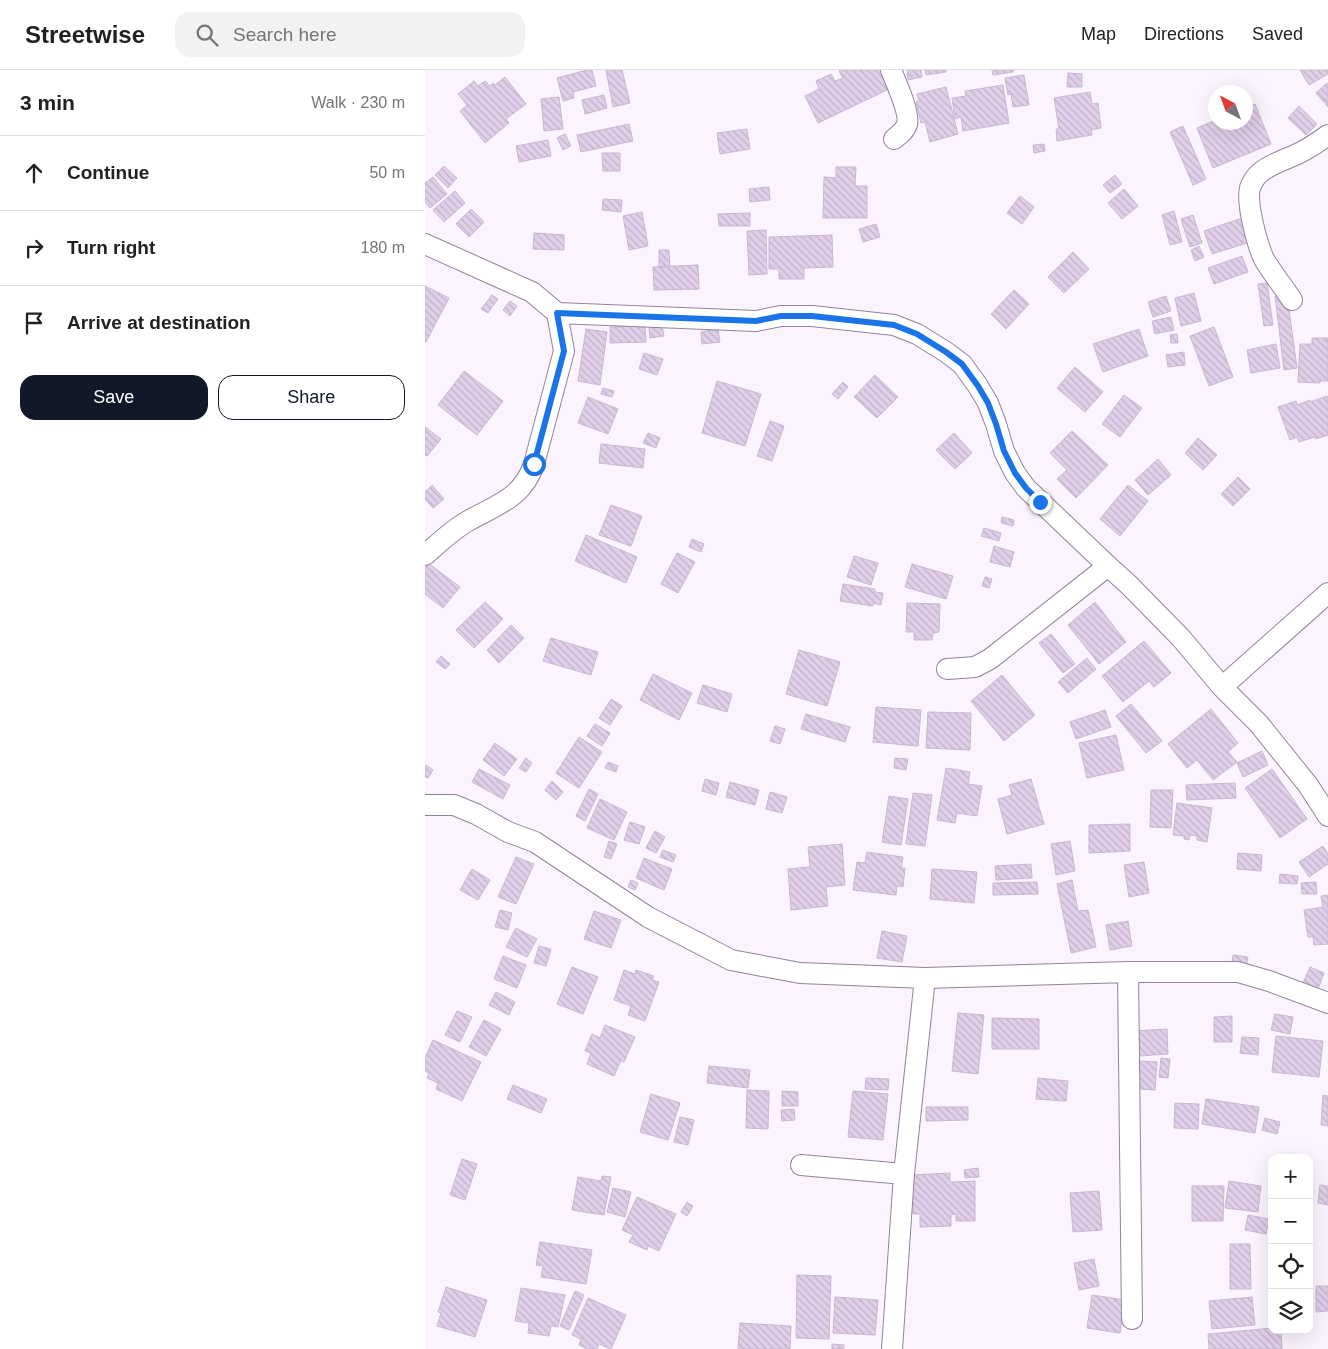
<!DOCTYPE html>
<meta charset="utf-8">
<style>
body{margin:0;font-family:Helvetica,sans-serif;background:#f2f2f2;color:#202124}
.controls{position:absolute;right:15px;bottom:15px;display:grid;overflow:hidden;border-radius:10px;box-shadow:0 5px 20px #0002}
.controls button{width:45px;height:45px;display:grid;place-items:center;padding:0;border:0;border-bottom:1px solid #e0e0e0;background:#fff;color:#202124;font:25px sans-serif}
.compass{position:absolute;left:783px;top:15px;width:45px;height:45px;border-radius:50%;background:#fff;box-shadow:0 5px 20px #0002;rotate:319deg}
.stop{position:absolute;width:15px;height:15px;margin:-11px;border:4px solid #1a73e8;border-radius:50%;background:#fff}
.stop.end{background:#1a73e8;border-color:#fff;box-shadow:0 1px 5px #0008}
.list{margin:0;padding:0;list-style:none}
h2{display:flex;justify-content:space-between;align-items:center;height:65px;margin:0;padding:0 20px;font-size:21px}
h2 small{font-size:16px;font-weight:400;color:#757577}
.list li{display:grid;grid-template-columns:32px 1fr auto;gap:15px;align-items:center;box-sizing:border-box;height:75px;padding:0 20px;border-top:1px solid #e0e0e0}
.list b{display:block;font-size:19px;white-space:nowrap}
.list em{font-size:16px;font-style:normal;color:#757577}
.actions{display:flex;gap:10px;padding:15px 20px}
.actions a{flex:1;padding:11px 0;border:1px solid #111827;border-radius:15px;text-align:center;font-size:18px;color:#111827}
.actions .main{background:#111827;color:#fff}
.icon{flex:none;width:28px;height:28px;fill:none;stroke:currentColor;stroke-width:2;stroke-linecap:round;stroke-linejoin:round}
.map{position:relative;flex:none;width:903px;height:1279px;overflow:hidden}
header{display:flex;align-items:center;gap:30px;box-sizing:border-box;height:70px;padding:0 25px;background:#fff;border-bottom:1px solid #e0e0e0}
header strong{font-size:24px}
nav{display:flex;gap:28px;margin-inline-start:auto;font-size:18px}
.search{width:350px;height:45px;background:#f2f2f2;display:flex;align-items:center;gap:12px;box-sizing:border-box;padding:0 18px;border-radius:15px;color:#757577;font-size:19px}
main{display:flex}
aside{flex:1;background:#fff}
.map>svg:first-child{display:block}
</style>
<header>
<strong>Streetwise</strong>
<div class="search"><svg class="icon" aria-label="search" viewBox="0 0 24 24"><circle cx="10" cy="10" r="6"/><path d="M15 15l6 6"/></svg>Search here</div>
<nav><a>Map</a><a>Directions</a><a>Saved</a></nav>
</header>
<main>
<aside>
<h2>3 min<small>Walk · 230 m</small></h2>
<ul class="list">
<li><svg class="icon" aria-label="ahead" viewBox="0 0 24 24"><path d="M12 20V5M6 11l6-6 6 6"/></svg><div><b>Continue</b></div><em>50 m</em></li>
<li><svg class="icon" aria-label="right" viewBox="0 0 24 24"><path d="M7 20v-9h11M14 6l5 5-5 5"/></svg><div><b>Turn right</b></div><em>180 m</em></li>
<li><svg class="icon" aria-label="arrive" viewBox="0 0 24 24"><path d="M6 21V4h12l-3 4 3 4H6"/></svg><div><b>Arrive at destination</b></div></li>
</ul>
<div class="actions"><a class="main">Save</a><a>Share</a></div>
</aside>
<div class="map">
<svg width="903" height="1279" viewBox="0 0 903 1279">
<defs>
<pattern id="building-back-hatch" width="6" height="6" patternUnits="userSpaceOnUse" patternTransform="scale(1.25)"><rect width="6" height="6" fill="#e1cfea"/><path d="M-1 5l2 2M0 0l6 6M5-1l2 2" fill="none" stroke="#c1b1c9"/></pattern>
</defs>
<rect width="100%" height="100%" fill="#fbf4ff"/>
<path fill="url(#building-back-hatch)" stroke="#c9b7d2" d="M162,0H167L171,16L148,22L149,28L138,31L132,8Z
M181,0H197L205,33L188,37Z
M417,0H455L464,19L393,53L380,26L394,19L391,11L406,4L410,11L418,8L414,1Z
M482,0H496L497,7L483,10Z
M500,0H521V2L501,5Z
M567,0H588V2L568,5Z
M875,0H903V4L884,15Z
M643,3L657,4V17H642Z
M599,5L604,35L588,37L586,24L583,25L580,8Z
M80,7L101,34L81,49L84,53L60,73L35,41L42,35L33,24L49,11L53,16L60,11L65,16L68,13L70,15Z
M902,13L903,14V37L891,23Z
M578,15L584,53L538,61L536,47L530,49L527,28L541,26L540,21Z
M521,17L533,64L505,72L500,52L496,53L491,32L494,31L492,24Z
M665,22L667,34L673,33L676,58L666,60L667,65L632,71L631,59H634L629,28Z
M179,25L182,38L160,44L157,30Z
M134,27L138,59L119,61L116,29Z
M830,34L846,74L788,98L772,58L791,50V52H821V38Z
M874,36L892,54L881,65L863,48Z
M204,54L208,71L156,82L152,65Z
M758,56L781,109L768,115L745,62Z
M322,59L325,79L295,84L292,63Z
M140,64L146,76L138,80L132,68Z
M123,70L126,86L94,92L91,76Z
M619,74L620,81L609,83L608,75Z
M177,83H195V101H178Z
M19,96L32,108L23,118L10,105Z
M411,97H431L430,116H442V148H398L399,107L411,108Z
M690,105L697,114L685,123L678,115Z
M8,107L22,124L5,138L0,132V113Z
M344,117L345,130L325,132L324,119Z
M699,119L713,136L697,149L683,133Z
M30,121L40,133L19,152L8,140Z
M595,126L609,137L597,154L582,143Z
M178,129L197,130L196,142L177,140Z
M46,139L59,152L44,167L31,154Z
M749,141L757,172L745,175L737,145Z
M217,142L223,176L204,180L198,146Z
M325,143V156H294L293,144Z
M768,145L777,173L765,177L756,149Z
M817,148L825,172L787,184L779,161Z
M451,154L455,167L438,172L434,159Z
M341,160L342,204L324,205L322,161Z
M109,163L139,165V180L108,179Z
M407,165L408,197L379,198V209H354V199H344V167Z
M774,176L779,187L770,191L766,180Z
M234,180H244L245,197H234Z
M648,182L664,199L639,223L623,207Z
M817,186L823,202L789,214L783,198Z
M273,195L274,219L229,220L228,197Z
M842,213L848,255L839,256L833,214Z
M0,216L24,228L1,272L0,271Z
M589,220L604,234L581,259L566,244Z
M769,223L776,251L756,256L750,228Z
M67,225L73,229L63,243L56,239Z
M862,225L872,298L859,300L850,226Z
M741,226L746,241L728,247L723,232Z
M85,231L92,236L85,246L78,240Z
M746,247L749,260L730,264L727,251Z
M220,256L221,272L185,273V257Z
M237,256L239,266L225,268L224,258Z
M789,257L808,307L784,316L765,266Z
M161,259L182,262L175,315L153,311Z
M293,259L295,272L277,274L276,262Z
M714,259L723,286L678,302L668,274Z
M752,264L753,273H746L745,265Z
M887,268H903V311H895V313L873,312L875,274H887Z
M851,274L855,298L826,303L822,280Z
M759,282L760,295L743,297L741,285Z
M219,283L238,289L232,305L214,299Z
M650,297L678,322L660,342L632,318Z
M39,301L78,331L52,365L13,335Z
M450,305L473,327L452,348L429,327Z
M292,311L336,324L320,376L277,363Z
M418,312L423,317L413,329L407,324Z
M178,318L189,321L187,327L176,324Z
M699,325L717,338L695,367L677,354Z
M902,326L903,329V365L891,369L890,367L874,372L872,367L865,370L853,337L871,331L872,335L885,330V332Z
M163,327L193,339L183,364L153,353Z
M345,351L359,356L347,391L332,386Z
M0,357L16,369L2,386L0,385Z
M647,361L683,395L651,428L632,409L642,400L625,383Z
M223,363L235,368L231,378L218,373Z
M529,363L547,383L530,399L511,380Z
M773,368L792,385L778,400L760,383Z
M176,374L220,379L218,398L174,393Z
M733,389L746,405L723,425L710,410Z
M813,407L825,419L808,436L796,424Z
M7,415L19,429L8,438L0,429V422Z
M703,415L723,431L695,466L675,449Z
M186,435L217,446L206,476L174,465Z
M577,447L589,450L588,456L576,453Z
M559,458L576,463L574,471L556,466Z
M161,465L212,487L201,513L150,491Z
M267,469L279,474L276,482L264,477Z
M569,476L589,482L585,497L565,492Z
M252,483L270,492L253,523L236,514Z
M429,486L453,493L446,515L422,507Z
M3,493L35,517L18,538L0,524V497Z
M487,494L528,506L521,529L480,517Z
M560,507L567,509L564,518L557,516Z
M418,514L450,519V522L458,523L456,535L448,533V536L415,531Z
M60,532L78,549L49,578L31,560Z
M670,532L701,572L674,594L643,555Z
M482,533L515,534L514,562L508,563L507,570H489V562H481Z
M86,555L99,568L74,593L62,580Z
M626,564L650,594L638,603L614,573Z
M126,568L173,582L166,605L118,591Z
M719,571L746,603L729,617L724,611L698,632L677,606Z
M374,580L415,592L402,636L361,624Z
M16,586L25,594L20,599L11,592Z
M662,588L671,599L643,623L633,612Z
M228,604L267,623L254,650L215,630Z
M577,605L610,645L579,671L546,631Z
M278,615L307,624L302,642L272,633Z
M186,629L197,636L185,655L174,648Z
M706,634L737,671L721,683L691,646Z
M451,637L496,640L493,676L448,672Z
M786,639L813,673L803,682L812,692L788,710L772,690L762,698L743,674Z
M680,640L686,657L651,669L645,652Z
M503,642L546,643L545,680L501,678Z
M381,644L425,657L420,672L376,659Z
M170,654L185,663L177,676L162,666Z
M350,656L360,659L355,674L345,671Z
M691,665L699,700L662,708L654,673Z
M154,667L177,682L154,718L131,703Z
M70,673L92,689L79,706L58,690Z
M837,681L843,695L818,707L812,693Z
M101,688L107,693L101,702L94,698Z
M470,688L483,689L481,700L469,698Z
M183,692L193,696L191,702L180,698Z
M1,695L8,700L3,708L0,707V698Z
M521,698L545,702L543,714L557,716L552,746L532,743L530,753L512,750Z
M54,699L85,715L78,729L47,712Z
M847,699L882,749L855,768L820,718Z
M280,709L294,713L291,725L277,721Z
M606,709L619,754L582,764L573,729L587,725L584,715Z
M127,711L138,722L131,730L120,720Z
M305,712L334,720L330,735L301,727Z
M810,713L811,728L762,730L761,715Z
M164,719L173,724L160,751L151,746Z
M726,720H748L746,758L725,757Z
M345,722L362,727L357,743L341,739Z
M488,723L507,725L500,776L481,774Z
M464,726L483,729L476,775L457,772Z
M175,729L202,742L189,770L162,758Z
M752,733L787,738L782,772L772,770V766L765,765L764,770L759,769V766L748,765Z
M205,752L220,757L214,774L199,770Z
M705,754V781L664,783V755Z
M230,761L240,767L231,783L221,778Z
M184,771L192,774L186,789L179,787Z
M645,771L650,801L631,805L626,774Z
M417,774L420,815L401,817L403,836L366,840L363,799L385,797L383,777Z
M898,776L903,784V794L884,807L874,792Z
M238,780L251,785L248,792L235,787Z
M442,782L478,787L476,798H480L478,817L472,816L471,825L428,820L432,792L440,793Z
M813,783L837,785L836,801L812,799Z
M91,787L109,794L91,834L73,827Z
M219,788L247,799L239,820L211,808Z
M719,792L724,823L704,827L699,795Z
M606,794L607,808L571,810L570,796Z
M47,799L65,810L53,830L35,820Z
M507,799L552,802L549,833L505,829Z
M855,804L873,806L872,814L854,813Z
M206,810L213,813L210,820L203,817Z
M647,810L653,841L663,840L671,877L646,883L632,814Z
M612,812L613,824L568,825V813Z
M891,812L892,824H877L876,813Z
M903,825V875V874L889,875L888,867H883L879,840L898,837L896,826Z
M75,840L87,843L83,860L70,857Z
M169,841L196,850L186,878L159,869Z
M703,851L707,876L685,880L681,855Z
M91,858L112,869L102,887L81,877Z
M457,861L482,866L477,892L452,888Z
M114,876L126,879L121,896L109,893Z
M808,885L823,887L821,899L806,898Z
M78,886L101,895L92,918L69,909Z
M147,897L173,907L158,944L132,934Z
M885,897L899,903L893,919L878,913Z
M199,900L210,904L211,900L229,906L227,910L234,912L220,951L203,945L206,936L189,930Z
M71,922L90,932L84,945L64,935Z
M32,941L47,947L35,972L20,965Z
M533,943L559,945L553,1004L527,1001Z
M850,944L868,947L865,964L846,960Z
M807,946V972H789V947Z
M567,948L614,949V979H567Z
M59,950L76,959L61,986L44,977Z
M180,955L210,967L199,992L196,990L189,1006L162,994L166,983L160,981L167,964L175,968Z
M742,959L743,984L715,986L714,976H710L709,961Z
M851,966L898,971L894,1007L847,1002Z
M817,967L834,968L833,985L815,983Z
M8,970L56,992L37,1031L11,1019L13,1013L2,1008L4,1003L0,1001V988Z
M736,988L745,989L743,1008L734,1007Z
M699,990L732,992L730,1020L701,1018Z
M284,996L325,1000L323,1018L282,1013Z
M441,1008L464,1009L463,1020L440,1019Z
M613,1008L643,1011L641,1031L611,1029Z
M88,1015L122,1029L116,1043L82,1029Z
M322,1020L344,1021L343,1059L321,1058Z
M357,1021L373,1022V1036H357Z
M428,1021L463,1024L458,1070L423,1067Z
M226,1024L255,1033L243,1070L215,1062Z
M898,1025L903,1026V1056L896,1055Z
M781,1029L834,1037L830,1063L777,1054Z
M750,1033L774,1034L773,1059L749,1058Z
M501,1037H543V1050L501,1051Z
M369,1039L370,1050L357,1051L356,1040Z
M255,1047L269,1050L263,1075L249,1072Z
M840,1048L855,1052L852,1064L837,1060Z
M37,1089L52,1094L40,1130L25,1125Z
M553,1098L554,1107L540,1108L539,1100Z
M525,1103V1112L550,1111V1151H531V1144L526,1145V1156L495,1157V1144H488L487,1105Z
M177,1106L186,1107L179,1145L147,1140L153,1107L176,1111Z
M804,1111L836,1116L833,1142L800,1138Z
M895,1115L903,1116V1135L893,1133Z
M767,1116H799L798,1151H767Z
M188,1118L206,1122L200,1147L182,1142Z
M674,1121L677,1160L648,1162L645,1123Z
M212,1127L251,1144L234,1181L223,1176L222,1180L204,1172L208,1165L197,1160Z
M262,1132L268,1136L262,1146L256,1142Z
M823,1145L844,1149L841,1164L820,1160Z
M115,1172L167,1180L161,1214L116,1207L118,1196L111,1195Z
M805,1174H825L826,1219H805Z
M669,1189L674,1216L654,1220L649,1193Z
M372,1205L406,1206L404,1269L371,1268Z
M891,1216H903V1241L891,1242Z
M21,1217L62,1230L50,1267L12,1256L16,1243L13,1242Z
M96,1218L140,1225L133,1257L126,1256L124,1266L103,1263L104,1253L90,1251Z
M150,1221L159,1225L144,1260L135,1256Z
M667,1225L700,1230L695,1263L662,1258Z
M410,1227L453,1230L450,1265L408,1263Z
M827,1227L830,1255L787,1259L784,1231Z
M163,1228L201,1245L186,1279L174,1274L172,1279H162L154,1275L156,1269L147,1265Z
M315,1253L366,1256L365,1279H313Z
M847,1258V1260H856L857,1279H784L783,1264Z
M407,1274L419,1275V1279H407Z"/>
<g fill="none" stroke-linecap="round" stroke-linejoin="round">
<defs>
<path id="minor" d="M466,0C471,12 485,43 482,54C480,61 474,65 469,69
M0,174L107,222L132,243L139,281L109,394C98,428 71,435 43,451C27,460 14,473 0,485
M867,230C858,216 847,203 839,189C832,174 821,133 825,118C827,112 831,106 836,102C846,94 859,90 870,85C882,80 892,73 903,65
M132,243L331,251L356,246H387L469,255L492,264L521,282L537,294L553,316L563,333L571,354L579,381L590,403L601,418L683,496L704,515L756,568L797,617L834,654L883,715L903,746
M522,599L550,597L565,589L683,496
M797,617L903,523
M0,735H29L51,744L83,762L110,772L223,847L306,890L375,903L500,908L703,902H813L844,911L903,933
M703,902L707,1249
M376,1095L479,1104
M467,1279L479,1104L500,908"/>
</defs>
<use href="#minor" stroke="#93829b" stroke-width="22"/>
<use href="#minor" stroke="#fff" stroke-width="20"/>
</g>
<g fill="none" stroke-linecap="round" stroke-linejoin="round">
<path stroke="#1a73e8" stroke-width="6" d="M109,394L139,281L132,243L331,251L356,246H387L469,255L492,264L521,282L537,294L553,316L563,333L571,354L579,381L590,403L601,418L615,432"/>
</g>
</svg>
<div class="controls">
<button>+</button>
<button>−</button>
<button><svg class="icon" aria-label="locate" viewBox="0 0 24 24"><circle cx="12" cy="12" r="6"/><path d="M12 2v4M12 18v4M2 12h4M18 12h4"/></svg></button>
<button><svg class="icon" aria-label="layers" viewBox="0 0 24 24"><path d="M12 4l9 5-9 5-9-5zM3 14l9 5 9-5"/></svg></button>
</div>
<svg class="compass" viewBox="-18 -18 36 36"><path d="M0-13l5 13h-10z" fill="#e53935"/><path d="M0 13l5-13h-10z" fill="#757577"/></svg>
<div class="stop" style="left:109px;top:394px"></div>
<div class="stop end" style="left:615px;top:432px"></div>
</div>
</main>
